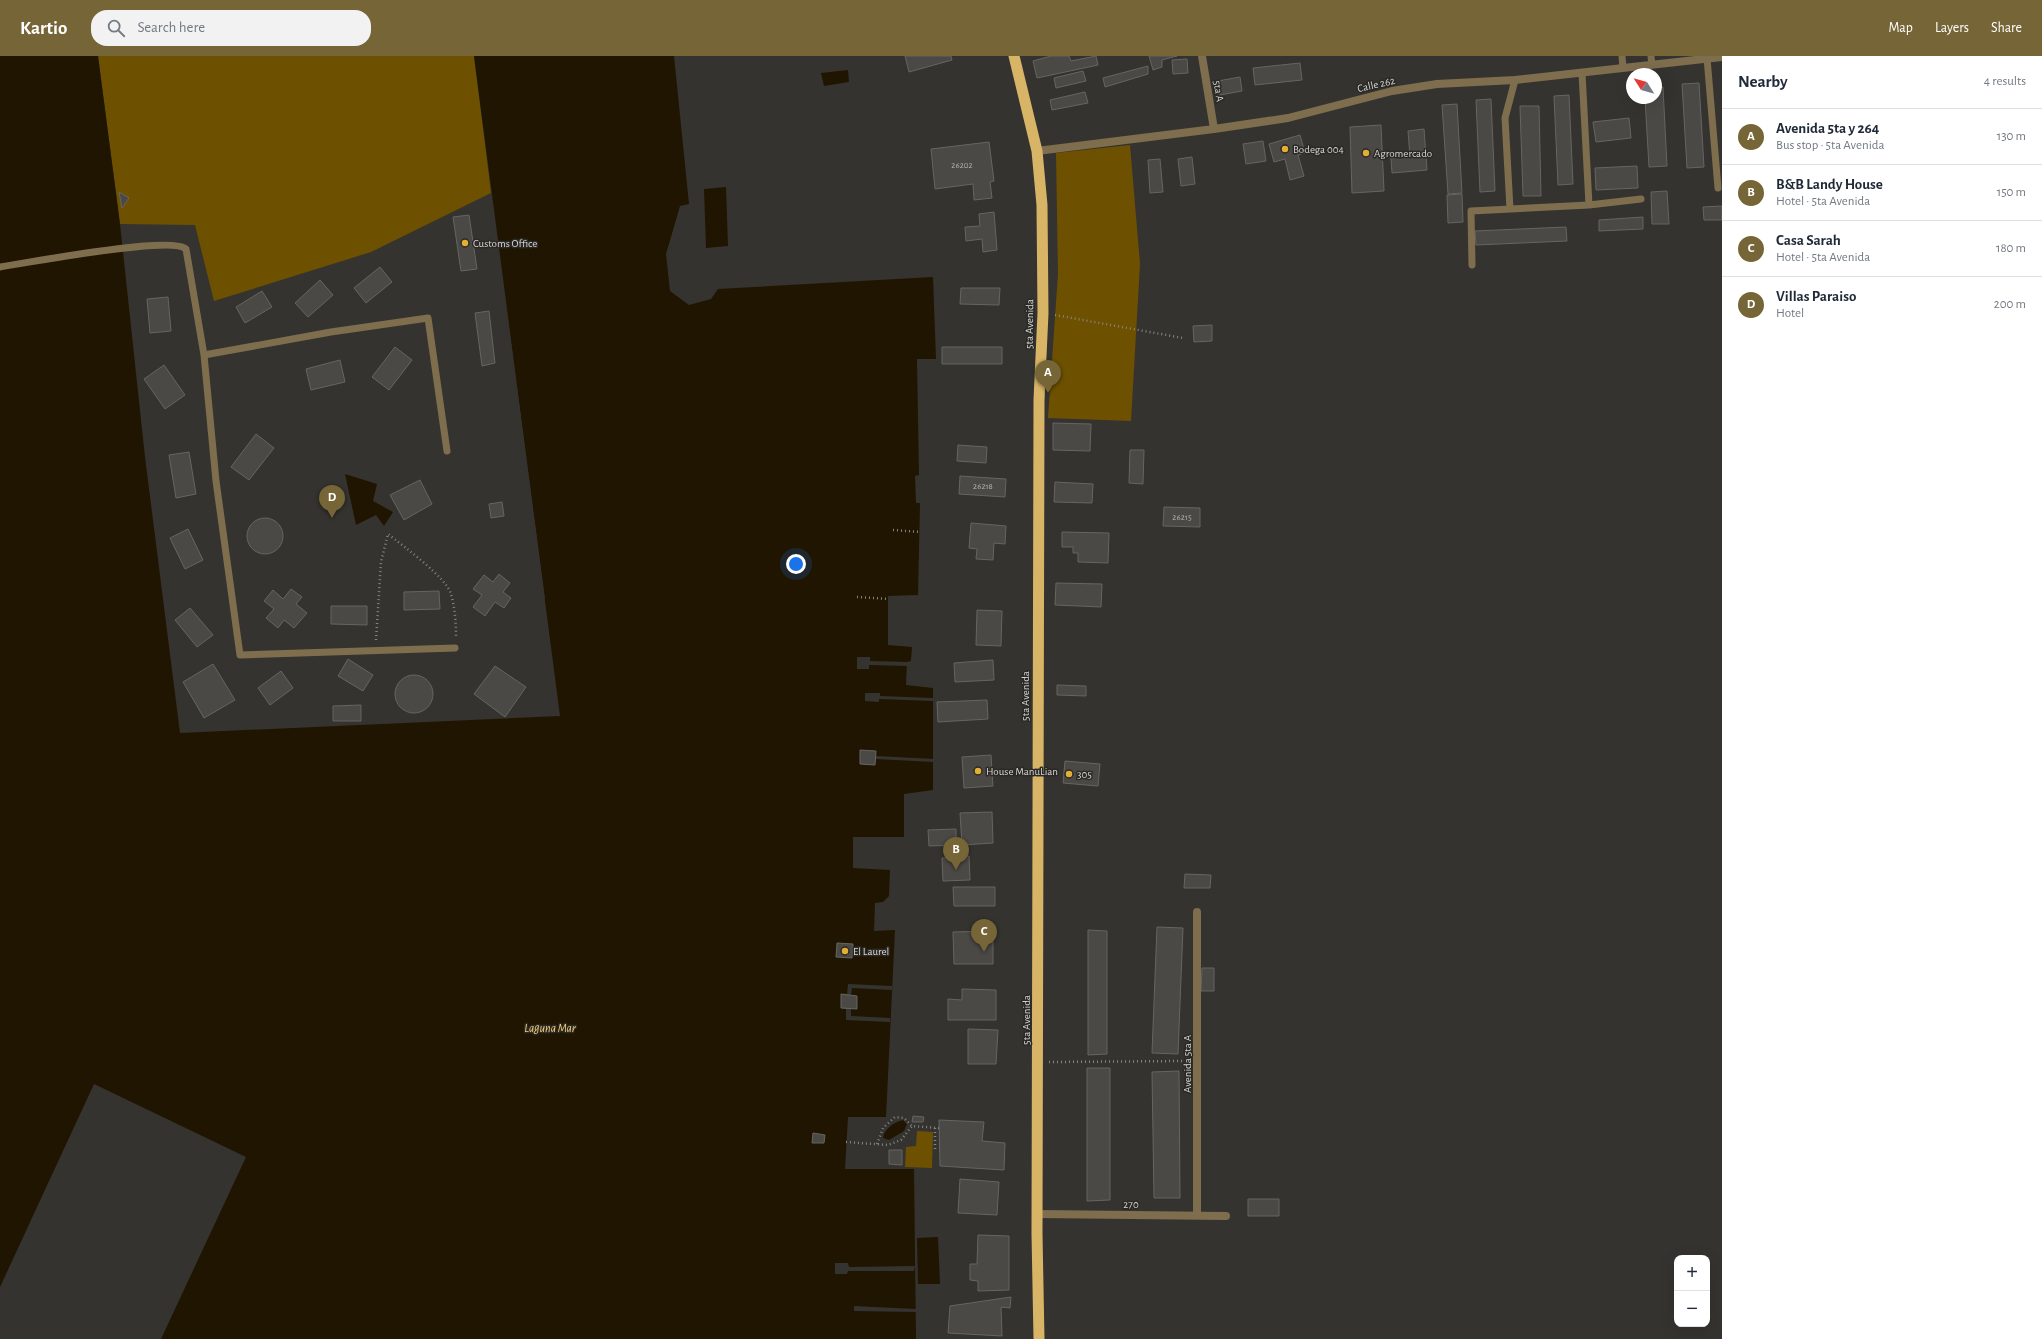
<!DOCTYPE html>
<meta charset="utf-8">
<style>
body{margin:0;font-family:"Alegreya Sans",sans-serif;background:#f2f2f3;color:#1f2937}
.controls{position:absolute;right:12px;bottom:12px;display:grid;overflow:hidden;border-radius:8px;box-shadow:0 4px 16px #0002}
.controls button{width:36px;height:36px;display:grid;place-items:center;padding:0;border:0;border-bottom:1px solid #e0e1e3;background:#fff;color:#1f2937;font:20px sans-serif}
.compass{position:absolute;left:1626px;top:12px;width:36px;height:36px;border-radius:50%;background:#fff;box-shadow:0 4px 16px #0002;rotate:307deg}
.you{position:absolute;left:796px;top:508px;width:14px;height:14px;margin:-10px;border:3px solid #fff;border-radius:50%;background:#1a73e8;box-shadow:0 0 0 6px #1a73e833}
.badge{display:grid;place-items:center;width:26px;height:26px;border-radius:50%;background:#766536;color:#fff;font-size:13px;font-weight:700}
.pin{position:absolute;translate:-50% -33px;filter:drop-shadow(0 1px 2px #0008)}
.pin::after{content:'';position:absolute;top:21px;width:14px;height:12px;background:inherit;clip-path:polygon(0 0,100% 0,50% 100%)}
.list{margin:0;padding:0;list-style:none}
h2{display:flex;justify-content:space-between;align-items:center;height:52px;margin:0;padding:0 16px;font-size:17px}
h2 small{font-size:13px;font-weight:400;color:#747a83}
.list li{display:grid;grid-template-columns:26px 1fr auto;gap:12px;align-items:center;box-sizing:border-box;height:56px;padding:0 16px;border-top:1px solid #e0e1e3}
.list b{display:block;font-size:15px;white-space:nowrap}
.list p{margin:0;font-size:13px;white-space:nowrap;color:#747a83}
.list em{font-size:13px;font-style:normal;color:#747a83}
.icon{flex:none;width:22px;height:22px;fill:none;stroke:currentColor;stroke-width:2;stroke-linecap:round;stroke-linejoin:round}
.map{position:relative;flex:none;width:1722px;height:1283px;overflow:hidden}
header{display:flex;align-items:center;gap:24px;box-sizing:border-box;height:56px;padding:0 20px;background:#766536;color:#fff}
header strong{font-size:19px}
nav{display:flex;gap:22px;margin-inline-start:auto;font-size:14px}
.search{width:280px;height:36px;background:#f2f2f3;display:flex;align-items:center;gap:10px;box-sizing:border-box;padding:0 14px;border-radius:16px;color:#747a83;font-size:15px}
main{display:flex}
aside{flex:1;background:#fff}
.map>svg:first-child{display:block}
</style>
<header>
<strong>Kartio</strong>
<div class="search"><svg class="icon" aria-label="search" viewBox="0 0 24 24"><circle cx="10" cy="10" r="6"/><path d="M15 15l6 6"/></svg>Search here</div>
<nav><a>Map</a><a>Layers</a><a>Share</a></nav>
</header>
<main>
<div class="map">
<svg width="1722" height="1283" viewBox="0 0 1722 1283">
<rect width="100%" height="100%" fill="#35332f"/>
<path fill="#6d5100" d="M98,0H474L491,137L371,196L214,245L195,169L120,168Z
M1130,89L1140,208L1131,365L1048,362L1058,218L1056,97Z
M917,1075L933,1076L932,1112L905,1111L906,1091L916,1090Z"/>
<path fill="#201500" d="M0,0H98L120,168L145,401L180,677L560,660L474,0H674L689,148L680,150L666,198L670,235L689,249L711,243L718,233L933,221L936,303H917L919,419L915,420L916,447H920L918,539L888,540V589L912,591L911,605L907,606L906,629L933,632V734L904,738V781H853V812L890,814L889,840L883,846L875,847L874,875L895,874L886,1061H848L845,1113H914L916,1283H161L246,1101L94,1028L0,1231Z
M848,14L849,26L824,30L821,17Z
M726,131L728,190L706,192L704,133Z
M345,418L377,428L373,445L393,456L384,470L376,459L356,469Z
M903,1064L907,1068L904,1075L889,1084L883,1082C884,1073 894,1066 903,1064Z
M938,1181L940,1228H918L917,1182Z"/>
<path fill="#35332f" d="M502,233H504L545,543H543Z
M857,601H870V605L907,606V610L869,609V613H857Z
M865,637H880V640L933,642V645L879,643V646L865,645Z
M860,694L876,695V700L934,703V706L876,703L875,709L860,708Z
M848,928L892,930V934L852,932L851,939L857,940V953H851V960L890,962V966L846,964V953L841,952V938L847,939Z
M835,1207H848L849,1211L915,1210L914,1215H848L847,1218H835Z
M854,1250L916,1253V1256L854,1255Z"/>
<path fill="#4b4945" stroke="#676561" d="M905,0H951L952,4L909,16Z
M1051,0H1069L1071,5L1096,0L1098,9L1037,22L1033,5Z
M1149,0H1177L1162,4V11L1153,14Z
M1187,3L1188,17L1173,18L1172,4Z
M1300,7L1302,24L1255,29L1253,12Z
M1148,10V18L1105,31L1103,22Z
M1083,15L1086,25L1056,32L1054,22Z
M1240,21L1242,35L1220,39L1218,25Z
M1699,27L1704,111L1687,112L1682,28Z
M1656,31H1663L1667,110L1649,111L1645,42H1656Z
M1085,36L1088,47L1052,54L1050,44Z
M1569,39L1573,128L1558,129L1554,40Z
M1491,43L1495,135L1480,136L1476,44Z
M1457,48L1462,137L1448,138L1442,49Z
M1520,50H1539L1541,140H1523Z
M1629,62L1631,82L1596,86L1593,66Z
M1381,69L1384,135L1352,137L1350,71Z
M1424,73L1427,114L1392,117L1391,102L1410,101L1408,75Z
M1300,79L1305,97L1298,99L1304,120L1290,124L1285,103L1274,106L1269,88Z
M1263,85L1266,105L1246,108L1243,88Z
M989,86L994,125L990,126L992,142L974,144L973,128L935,133L931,93Z
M1192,101L1195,128L1181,130L1178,103Z
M1160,103L1163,136L1150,137L1148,104Z
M1637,110L1638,132L1596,134L1595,112Z
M1667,135L1669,168H1652L1651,136Z
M119,136L129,142L122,152Z
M1462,138L1463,166L1448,167L1447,139Z
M1722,150V164H1704L1703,151Z
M994,156L997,194L983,196L982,183L966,185L965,171L980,170L979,158Z
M469,159L477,213L461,215L453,161Z
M1643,161V173L1599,175V164Z
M1566,171L1567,185L1476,189L1475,175Z
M380,211L392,226L366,247L354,232Z
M320,224L333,239L308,261L295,247Z
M961,232H1000L999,249L960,248Z
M262,235L272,251L245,267L236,251Z
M168,241L171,275L150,277L147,243Z
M489,255L495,307L482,310L475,257Z
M1212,269V285L1194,286L1193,270Z
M395,291L412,304L389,334L372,321Z
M942,291H1002V308H942Z
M340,304L345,326L311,334L306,313Z
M164,309L185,339L165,353L144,323Z
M1053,367L1091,368L1090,395L1053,394Z
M256,378L274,392L249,424L231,411Z
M958,389L987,391L986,407L957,405Z
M1130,394H1144L1143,428L1129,427Z
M189,396L196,438L176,442L169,399Z
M960,420L1006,423L1005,441L959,438Z
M420,424L432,448L404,464L390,439Z
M1055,426L1093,428L1092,447L1054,446Z
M502,446L504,460L491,462L489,448Z
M1164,451L1200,452V471L1163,470Z
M247 480a18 18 0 1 1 36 0a18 18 0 1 1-36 0Z
M971,467L1006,470L1005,488L994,487L993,504L976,503L977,493L969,492Z
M188,473L203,504L185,513L170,482Z
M1062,476L1109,477L1108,507L1078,506V497H1073V491H1062Z
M499,518L510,527L503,536L511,542L504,552L495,546L485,560L473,551L482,539L473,533L484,519L493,526Z
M1056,527L1102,528L1101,551L1055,549Z
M291,533L302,541L296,548L307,557L294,572L284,564L278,572L266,562L274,553L264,545L273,534L283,543Z
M439,535L440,553L404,554V536Z
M331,550H367V569L331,568Z
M190,552L213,579L197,591L175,564Z
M977,554L1002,555L1001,590L976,589Z
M348,603L373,619L363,635L338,620Z
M993,604L994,624L955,626L954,607Z
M213,608L235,644L204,662L183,626Z
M495,610L526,631L505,661L474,638Z
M281,615L293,632L270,649L258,632Z
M395 638a19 19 0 1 1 38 0a19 19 0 1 1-38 0Z
M1057,629L1086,630V640L1057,639Z
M987,644L988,663L938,666L937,646Z
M361,649V665H333V650Z
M860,694L876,695L875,709L860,708Z
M991,699L993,730L964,732L962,701Z
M1065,705L1100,708L1098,730L1063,727Z
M992,756L993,787L962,789L960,757Z
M956,773V789L929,790L928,774Z
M969,800L970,824L943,825L942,802Z
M1185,818L1211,819L1210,832H1184Z
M953,831H995V850H954Z
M1157,871L1183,872L1178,998L1152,997Z
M1088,874L1107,875V998L1088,999Z
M993,875V908H954L953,876Z
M837,887L853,888L852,902L836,901Z
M1202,912H1214V935H1201Z
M962,933L996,934V964H948V943L962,944Z
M841,938L857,940V953L841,952Z
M968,973L998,974L996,1008H968Z
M1087,1012H1110V1144L1087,1145Z
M1179,1015L1180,1142H1154L1152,1016Z
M913,1060L924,1061L923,1066H912Z
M939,1064L984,1066L982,1085L1005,1087L1004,1114L940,1110Z
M813,1077L825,1079L824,1087H812Z
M889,1094H902V1109L889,1108Z
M960,1123L999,1126L997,1159L958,1157Z
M1248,1143H1279V1160H1248Z
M978,1179L1009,1180V1234L978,1235V1225L970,1224V1208H977Z
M1011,1241L1010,1252L1001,1251L1002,1280L948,1277L950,1250Z"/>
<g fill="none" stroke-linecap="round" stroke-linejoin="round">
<path stroke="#868481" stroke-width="2.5" stroke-dasharray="1 3" stroke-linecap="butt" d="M1055,259L1183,282
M893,474L920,476
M857,541L888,543
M376,584L381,506L388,478C403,490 446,521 451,538C455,552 456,567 456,582
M1049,1006L1186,1005
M935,1072V1094
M846,1086L888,1089L901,1084L912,1070L939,1072
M877,1088L883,1072L895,1061L904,1062L912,1070"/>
<path stroke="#7e6e4e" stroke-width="7" d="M1622,0L1623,12
M1651,0L1652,9
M1707,2L1718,132
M1582,17L1589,149
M1510,153L1505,62L1515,24
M1472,209L1471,155L1589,149L1641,143
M0,211C27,207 172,179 186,193L204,299L216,425L240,599L455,592
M204,299L331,276L428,262L447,395"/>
<path stroke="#7e6e4e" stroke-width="8" d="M1202,0L1214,73
M1037,95L1214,73L1288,62L1392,35L1437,28L1515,24L1722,1
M1037,1158L1226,1160
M1197,1159V856"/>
<path stroke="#d8b466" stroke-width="11" d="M1014,0L1037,95L1042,149L1043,257L1039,344L1037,1178L1039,1283"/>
</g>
<g fill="#e1af34" stroke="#2b2925" stroke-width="1.5">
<circle cx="1285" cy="93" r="4"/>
<circle cx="1366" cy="97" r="4"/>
<circle cx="465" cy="187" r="4"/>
<circle cx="978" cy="715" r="4"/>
<circle cx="1069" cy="718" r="4"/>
<circle cx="845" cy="895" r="4"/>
</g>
<g text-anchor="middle" stroke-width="3" stroke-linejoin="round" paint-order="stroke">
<g font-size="9" fill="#b4b3b0">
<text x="962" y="112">26202</text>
<text x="983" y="433">26218</text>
<text x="1182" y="464">26215</text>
</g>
<g font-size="11" fill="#d7d6d4" stroke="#2b2925">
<text transform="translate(1376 28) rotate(-13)" y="4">Calle 262</text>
<text transform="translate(1219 35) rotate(81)" y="4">5ta A</text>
<text transform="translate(1029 268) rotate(-89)" y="4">5ta Avenida</text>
<text transform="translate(1025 640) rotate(-90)" y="4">5ta Avenida</text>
<text transform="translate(1026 964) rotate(-90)" y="4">5ta Avenida</text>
<text transform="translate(1187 1008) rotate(-90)" y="4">Avenida 5ta A</text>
<text x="1131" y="1152">270</text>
</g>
<g font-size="11" fill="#d7d6d4" stroke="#2b2925" text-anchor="start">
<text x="1293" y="97">Bodega 004</text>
<text x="1374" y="101">Agromercado</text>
<text x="473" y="191">Customs Office</text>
<text x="986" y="719">House ManuLian</text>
<text x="1077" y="722">305</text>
<text x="853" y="899">El Laurel</text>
</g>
<g font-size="12" font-style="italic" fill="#f8d079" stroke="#2b2925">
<text x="550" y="976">Laguna Mar</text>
</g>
</g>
</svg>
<div class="controls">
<button>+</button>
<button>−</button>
</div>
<svg class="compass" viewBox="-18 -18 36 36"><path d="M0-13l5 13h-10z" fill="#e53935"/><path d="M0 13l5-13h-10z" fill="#747a83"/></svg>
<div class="you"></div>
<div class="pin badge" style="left:1048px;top:337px">A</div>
<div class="pin badge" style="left:956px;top:814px">B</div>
<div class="pin badge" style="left:984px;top:896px">C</div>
<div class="pin badge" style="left:332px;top:462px">D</div>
</div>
<aside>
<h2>Nearby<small>4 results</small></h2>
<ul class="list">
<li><span class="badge">A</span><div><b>Avenida 5ta y 264</b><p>Bus stop · 5ta Avenida</p></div><em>130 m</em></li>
<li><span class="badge">B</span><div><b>B&amp;B Landy House</b><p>Hotel · 5ta Avenida</p></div><em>150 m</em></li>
<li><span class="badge">C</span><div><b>Casa Sarah</b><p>Hotel · 5ta Avenida</p></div><em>180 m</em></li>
<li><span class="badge">D</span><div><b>Villas Paraiso</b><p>Hotel</p></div><em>200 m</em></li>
</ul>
</aside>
</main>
